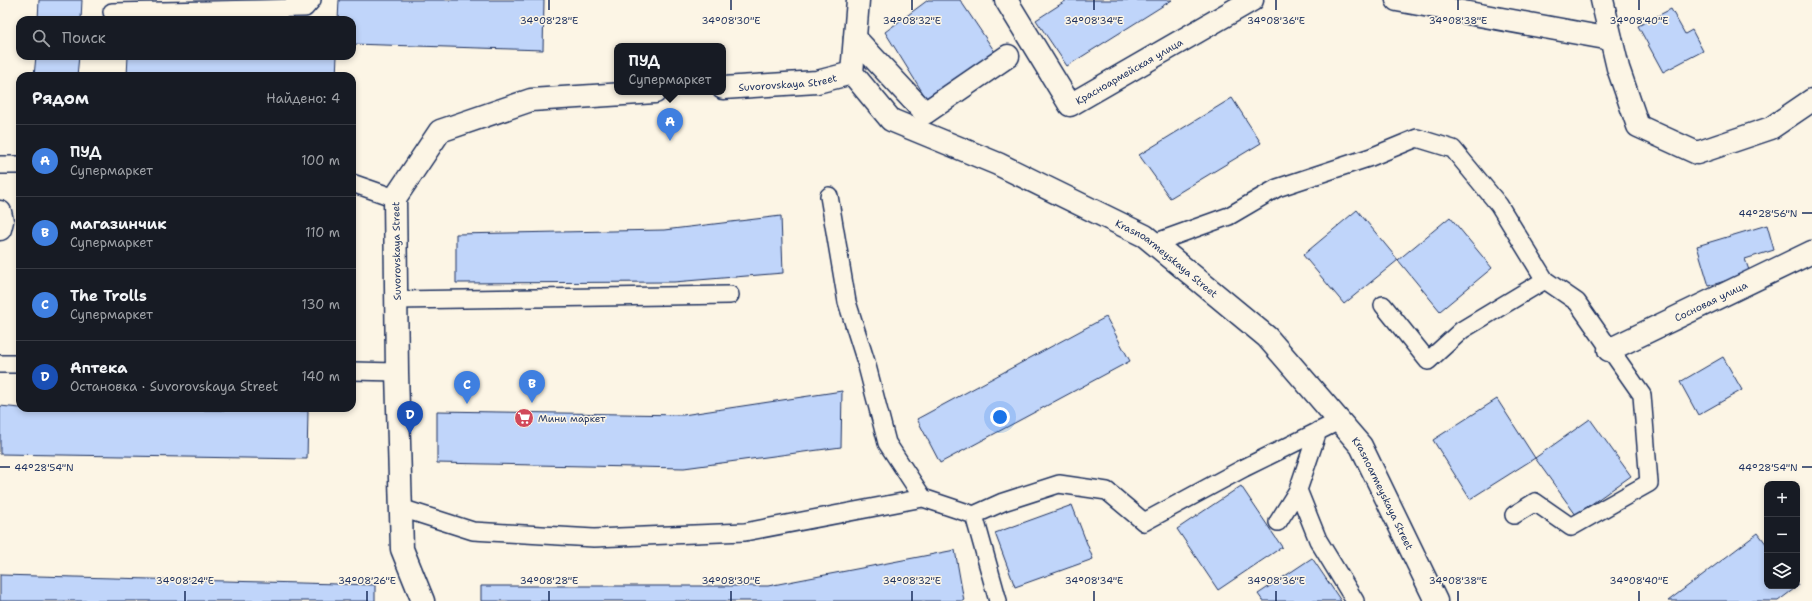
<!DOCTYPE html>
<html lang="ru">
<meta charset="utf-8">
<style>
body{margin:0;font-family:"Shantell Sans",sans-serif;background:#242831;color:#f1f3f6}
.controls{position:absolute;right:12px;bottom:12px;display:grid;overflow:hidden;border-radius:8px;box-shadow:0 2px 6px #0003}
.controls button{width:36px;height:36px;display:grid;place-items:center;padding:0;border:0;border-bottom:1px solid #363941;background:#171b24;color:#f1f3f6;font:20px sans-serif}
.you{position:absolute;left:1000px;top:417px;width:14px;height:14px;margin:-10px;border:3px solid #fff;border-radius:50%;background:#1a73e8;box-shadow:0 0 0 6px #1a73e833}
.badge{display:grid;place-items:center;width:26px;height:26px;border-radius:50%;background:#0f766e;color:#fff;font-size:13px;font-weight:700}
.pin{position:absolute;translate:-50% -33px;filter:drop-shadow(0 1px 2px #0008)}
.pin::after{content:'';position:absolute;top:21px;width:14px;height:12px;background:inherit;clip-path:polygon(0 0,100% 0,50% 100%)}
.popup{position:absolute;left:614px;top:43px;width:112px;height:52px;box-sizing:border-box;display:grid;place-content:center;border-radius:8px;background:#171b24;filter:drop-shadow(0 1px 3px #0005);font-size:13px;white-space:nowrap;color:#9ea1a6}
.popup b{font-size:15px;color:#f1f3f6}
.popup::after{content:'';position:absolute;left:50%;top:100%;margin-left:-8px;border:8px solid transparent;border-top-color:#171b24}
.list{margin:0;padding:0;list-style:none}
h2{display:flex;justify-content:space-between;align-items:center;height:52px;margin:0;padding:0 16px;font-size:17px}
h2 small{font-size:13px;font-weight:400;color:#9ea1a6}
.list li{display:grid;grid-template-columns:26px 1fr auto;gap:12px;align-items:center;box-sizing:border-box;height:72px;padding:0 16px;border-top:1px solid #363941}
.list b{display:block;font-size:15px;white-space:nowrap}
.list p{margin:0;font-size:13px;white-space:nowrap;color:#9ea1a6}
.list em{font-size:13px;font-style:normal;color:#9ea1a6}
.icon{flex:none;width:22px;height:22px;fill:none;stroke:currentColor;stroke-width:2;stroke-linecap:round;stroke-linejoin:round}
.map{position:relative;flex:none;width:1812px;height:601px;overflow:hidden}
.search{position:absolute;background:#171b24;box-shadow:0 2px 6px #0003;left:16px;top:16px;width:340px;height:44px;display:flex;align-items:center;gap:10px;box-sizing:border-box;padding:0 14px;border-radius:12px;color:#9ea1a6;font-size:15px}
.panel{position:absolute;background:#171b24;box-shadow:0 2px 6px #0003;left:16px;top:72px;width:340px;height:340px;border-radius:12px}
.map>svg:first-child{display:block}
</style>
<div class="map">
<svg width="1812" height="601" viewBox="0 0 1812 601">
<rect width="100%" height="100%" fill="#fcf5e5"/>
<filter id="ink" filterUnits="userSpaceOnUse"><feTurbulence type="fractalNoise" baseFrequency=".025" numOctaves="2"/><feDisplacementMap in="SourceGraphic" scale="8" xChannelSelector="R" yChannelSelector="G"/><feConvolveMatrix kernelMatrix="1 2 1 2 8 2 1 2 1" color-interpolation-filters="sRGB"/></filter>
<g filter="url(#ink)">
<path fill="#c0d5fa" stroke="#1b2f5e" d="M39,0H82L81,20H38Z
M339,0H544L543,50L352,44V20H338Z
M928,0H960L995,52L926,98L885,32Z
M1067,0H1172L1067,66L1036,20Z
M1671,9L1685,34L1692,30L1703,51L1663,72L1638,26Z
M36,56H79L77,76H34Z
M128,56H337L336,76H127Z
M1232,98L1261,143L1170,198L1139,155Z
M1357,210L1398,260L1344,304L1303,255Z
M781,216L783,273L674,282L456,283V234L664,230Z
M1450,217L1492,268L1440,311L1398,260Z
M1767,225L1774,250L1745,259L1750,273L1709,286L1697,246Z
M1106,317L1130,361L940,463L917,419Z
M1723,357L1742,390L1698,415L1680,382Z
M842,391L841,447L684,468L437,463V411L683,415Z
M1497,399L1535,458L1470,499L1433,440Z
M0,406L20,408L308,411L307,459L0,454Z
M1590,419L1631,476L1576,515L1535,458Z
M1241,486L1282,547L1218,590L1177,529Z
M1072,505L1093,559L1015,587L995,533Z
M1758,533L1767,545V586H1797V584L1798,586L1778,601H1668Z
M955,550L964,601H481V586H768Z
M1312,558L1341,601H1263L1258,594Z
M0,575L375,585V601H0Z"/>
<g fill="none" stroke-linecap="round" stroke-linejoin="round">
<defs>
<path id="lane" d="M112,12L305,8L312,0
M0,165H20
M352,183L395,198
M829,196L847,302L866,362L887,443L923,498
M1154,243L1229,216L1277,188L1371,157L1417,138L1453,149L1499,205L1545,280L1462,330L1428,361L1383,305
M397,300L730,295
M0,364H20
M352,371L397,372
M1318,431L1298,490L1318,540L1355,601
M401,508L473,531L594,538L745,532L923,498L974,515L998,601
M974,515L1003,502L1059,484L1107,491L1144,522L1244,468L1339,421
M1514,515L1535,502L1571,527L1649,483L1642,395L1577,302L1545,280
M1278,522L1298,490"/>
<g id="street">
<path id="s1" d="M858,0L852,73L891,120L998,164L1145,236L1267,337L1361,446L1436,601"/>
<path id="s2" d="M1006,0L1070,105L1252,0"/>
<path d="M1397,0L1611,39"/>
<path d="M1602,0L1618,68L1638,126L1697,153L1771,128L1812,100"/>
<path d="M855,38L925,113L1008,56"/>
<path id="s3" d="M723,88L817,82L852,73"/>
<path d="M0,212L2,221L0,229"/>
<path id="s4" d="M1609,350L1812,252"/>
<path d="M423,601L402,549L397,372L395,198L440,131L531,100L655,92"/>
</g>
</defs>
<use href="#lane" stroke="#1b2f5e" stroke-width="20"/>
<use href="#street" stroke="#1b2f5e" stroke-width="25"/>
<use href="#lane" stroke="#fcf5e5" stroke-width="17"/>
<use href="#street" stroke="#fcf5e5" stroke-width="22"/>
</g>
</g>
<path fill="none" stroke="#1b2f5e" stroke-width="1.5" d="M549,0V10M731,0V10M912,0V10M1094,0V10M1276,0V10M1458,0V10M1639,0V10M1802,213H1812M0,467H10M1802,467H1812M185,591V601M367,591V601M549,591V601M731,591V601M912,591V601M1094,591V601M1276,591V601M1458,591V601M1639,591V601"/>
<defs>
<symbol id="supermarket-disc" viewBox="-11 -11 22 22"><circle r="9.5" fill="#d1495b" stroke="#fcf5e5"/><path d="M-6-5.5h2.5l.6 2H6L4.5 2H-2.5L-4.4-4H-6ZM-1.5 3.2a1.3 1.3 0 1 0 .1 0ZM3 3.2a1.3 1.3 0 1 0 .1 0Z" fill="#fff"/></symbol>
</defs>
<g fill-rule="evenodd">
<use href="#supermarket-disc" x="513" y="407" width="22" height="22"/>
</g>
<g text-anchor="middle" stroke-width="3" stroke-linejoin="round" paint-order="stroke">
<g font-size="10" fill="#1b2f5e" stroke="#fcf5e5">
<text dy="4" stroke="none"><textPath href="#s2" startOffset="191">Красноармейская улица</textPath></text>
<text dy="4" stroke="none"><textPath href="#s3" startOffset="65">Suvorovskaya Street</textPath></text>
<text transform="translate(396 251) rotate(-91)" y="4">Suvorovskaya Street</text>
<text dy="4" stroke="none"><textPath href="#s1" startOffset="444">Krasnoarmeyskaya Street</textPath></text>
<text dy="4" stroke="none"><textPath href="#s4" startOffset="113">Сосновая улица</textPath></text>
<text dy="4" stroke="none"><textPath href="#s1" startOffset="768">Krasnoarmeyskaya Street</textPath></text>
</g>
<g font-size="10" fill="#1b2f5e" stroke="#fcf5e5" text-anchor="start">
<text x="538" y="422">Мини маркет</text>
</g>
</g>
<g font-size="10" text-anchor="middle" fill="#1b2f5e" stroke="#fcf5e5" stroke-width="3" stroke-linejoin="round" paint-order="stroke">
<text x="549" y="24">34°08'28"E</text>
<text x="731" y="24">34°08'30"E</text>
<text x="912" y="24">34°08'32"E</text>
<text x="1094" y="24">34°08'34"E</text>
<text x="1276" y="24">34°08'36"E</text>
<text x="1458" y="24">34°08'38"E</text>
<text x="1639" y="24">34°08'40"E</text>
<text x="1768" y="217">44°28'56"N</text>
<text x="44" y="471">44°28'54"N</text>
<text x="1768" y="471">44°28'54"N</text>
<text x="185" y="584">34°08'24"E</text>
<text x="367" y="584">34°08'26"E</text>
<text x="549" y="584">34°08'28"E</text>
<text x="731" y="584">34°08'30"E</text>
<text x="912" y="584">34°08'32"E</text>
<text x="1094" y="584">34°08'34"E</text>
<text x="1276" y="584">34°08'36"E</text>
<text x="1458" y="584">34°08'38"E</text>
<text x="1639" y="584">34°08'40"E</text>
</g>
</svg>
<div class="controls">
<button>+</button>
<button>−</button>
<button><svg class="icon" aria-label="layers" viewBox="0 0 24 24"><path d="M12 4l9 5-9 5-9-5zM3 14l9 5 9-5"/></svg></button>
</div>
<div class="you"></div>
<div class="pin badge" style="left:670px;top:141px;background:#3f7fe0">A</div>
<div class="popup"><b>ПУД</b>Супермаркет</div>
<div class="pin badge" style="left:532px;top:403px;background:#3f7fe0">B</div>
<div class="pin badge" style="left:467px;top:404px;background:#3f7fe0">C</div>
<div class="pin badge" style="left:410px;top:434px;background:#1a4fb4">D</div>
<div class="search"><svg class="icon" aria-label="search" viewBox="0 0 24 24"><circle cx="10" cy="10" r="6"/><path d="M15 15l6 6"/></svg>Поиск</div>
<section class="panel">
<h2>Рядом<small>Найдено: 4</small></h2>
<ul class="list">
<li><span class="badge" style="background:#3f7fe0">A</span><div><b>ПУД</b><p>Супермаркет</p></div><em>100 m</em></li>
<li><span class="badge" style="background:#3f7fe0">B</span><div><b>магазинчик</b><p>Супермаркет</p></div><em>110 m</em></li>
<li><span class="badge" style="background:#3f7fe0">C</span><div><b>The Trolls</b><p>Супермаркет</p></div><em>130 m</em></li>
<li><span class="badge" style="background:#1a4fb4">D</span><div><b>Аптека</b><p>Остановка · Suvorovskaya Street</p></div><em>140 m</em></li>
</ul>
</section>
</div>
